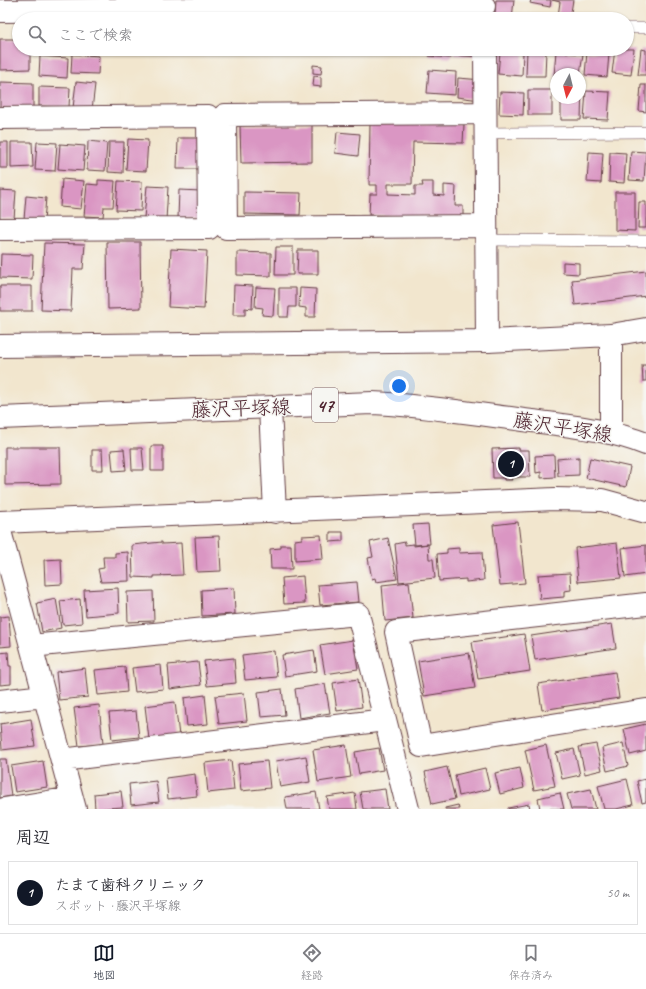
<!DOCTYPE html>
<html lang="ja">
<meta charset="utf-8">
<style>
body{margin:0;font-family:Caveat,"Klee One",sans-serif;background:#f2f2f3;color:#2b2b33}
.compass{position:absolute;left:550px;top:68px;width:36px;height:36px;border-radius:50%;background:#fff;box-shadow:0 1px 3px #0004;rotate:187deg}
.you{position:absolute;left:399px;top:386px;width:14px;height:14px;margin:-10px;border:3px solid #fff;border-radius:50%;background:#1a73e8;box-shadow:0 0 0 6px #1a73e833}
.badge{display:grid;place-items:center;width:26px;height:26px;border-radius:50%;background:#111827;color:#fff;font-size:13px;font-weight:700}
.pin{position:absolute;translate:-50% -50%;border:2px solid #fff;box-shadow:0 1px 4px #0006}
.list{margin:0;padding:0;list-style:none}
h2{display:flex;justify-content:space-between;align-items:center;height:52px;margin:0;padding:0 16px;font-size:17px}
h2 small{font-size:13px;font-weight:400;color:#7c7c81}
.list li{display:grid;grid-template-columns:26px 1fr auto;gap:12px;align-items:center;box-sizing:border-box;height:64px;margin:0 8px 8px;padding:0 8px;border:1px solid #e1e1e2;border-radius:0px}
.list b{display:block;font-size:15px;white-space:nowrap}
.list p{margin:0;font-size:13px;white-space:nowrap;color:#7c7c81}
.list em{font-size:13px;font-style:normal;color:#7c7c81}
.icon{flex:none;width:22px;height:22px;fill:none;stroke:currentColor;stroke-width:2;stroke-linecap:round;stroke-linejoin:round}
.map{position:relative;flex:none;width:646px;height:809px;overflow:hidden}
.search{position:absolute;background:#fff;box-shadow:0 1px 3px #0004;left:12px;right:12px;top:12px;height:44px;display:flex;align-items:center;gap:10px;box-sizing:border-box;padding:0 14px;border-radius:22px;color:#7c7c81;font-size:15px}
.sheet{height:124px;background:#fff}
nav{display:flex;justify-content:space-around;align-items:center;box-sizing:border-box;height:56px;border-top:1px solid #e1e1e2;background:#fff;font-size:11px;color:#7c7c81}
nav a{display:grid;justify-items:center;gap:2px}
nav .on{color:#111827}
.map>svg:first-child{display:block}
</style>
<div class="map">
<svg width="646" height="809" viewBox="0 0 646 809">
<rect width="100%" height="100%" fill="#f6f6f2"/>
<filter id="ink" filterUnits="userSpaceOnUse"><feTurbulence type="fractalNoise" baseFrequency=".025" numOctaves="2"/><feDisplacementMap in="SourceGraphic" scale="8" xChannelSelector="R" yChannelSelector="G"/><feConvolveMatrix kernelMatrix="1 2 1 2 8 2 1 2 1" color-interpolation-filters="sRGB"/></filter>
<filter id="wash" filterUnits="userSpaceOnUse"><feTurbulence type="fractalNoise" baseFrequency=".012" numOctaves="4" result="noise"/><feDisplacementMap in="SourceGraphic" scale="16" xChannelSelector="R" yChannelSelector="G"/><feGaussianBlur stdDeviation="0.9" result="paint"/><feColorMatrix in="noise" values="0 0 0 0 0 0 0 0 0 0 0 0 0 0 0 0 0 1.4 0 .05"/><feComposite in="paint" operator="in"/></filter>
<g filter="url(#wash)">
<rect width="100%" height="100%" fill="#f2e6ce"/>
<g id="blocks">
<path fill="#da96c3" d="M496,0H514L512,19H500L501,15L495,14Z
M531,0H551L550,7L530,3Z
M552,0H573L570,18L558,16L560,2Z
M0,39H19V49H30V69L0,70Z
M429,49H452L451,58L429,56Z
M454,49H482L481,57L454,55Z
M615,49H634L631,75L612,73Z
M641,49L646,50V75H638Z
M527,50L546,51L545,76H526Z
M556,51L583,54L580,74H556V76H554Z
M500,52L523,53L522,76L498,74Z
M587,52L609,54L607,77L585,75Z
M72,54L99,56L98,74L71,73Z
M40,56L68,58L67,78L39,76Z
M313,65L322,66L321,74L313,73Z
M429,70L456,72L455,95L427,93Z
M314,76L321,77V87L313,86Z
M458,78L482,80L480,100L457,97Z
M0,82L33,83V108H0Z
M76,82L95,84L92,110L73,108Z
M580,85H582L581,120H561V98H580Z
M641,85H646V112L639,111Z
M39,87L70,88L69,107L39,106Z
M528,90H552V115H528Z
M586,91L610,92L608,120L584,119Z
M500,92L524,93L523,115L499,114Z
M370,123L464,124L463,143L413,142L412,184H388V194L415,195V186H423L422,182H433V195L444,196V185L456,186L455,206H463V217L369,215L370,194H377V185H369Z
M312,124V162L241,163L240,125Z
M337,132L360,134L358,156L335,153Z
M178,138H205L204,169H177Z
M128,139L148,140L146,171L126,170Z
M88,141L107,143L105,171L87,170Z
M0,142H8V168H0Z
M11,142H32L33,167L11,168Z
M37,142L57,143L55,171L35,170Z
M109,142H124L123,173L108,172Z
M60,144L85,146L83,171L58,169Z
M631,151L646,152L644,181L629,180Z
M589,152L603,153L601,183L587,182Z
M610,152L626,153L624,183L609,182Z
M62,179L84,181L81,209L60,207Z
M98,180L115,181L113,207H104L103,217L84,216L87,184L98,185Z
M118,181L142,182L141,211L116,210Z
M147,186L168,187L166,220L144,218Z
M0,190L16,191L14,219L0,218Z
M179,190L201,191L200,219L178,218Z
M244,192L301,193L300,215L244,214Z
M615,192H635V231L615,230Z
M26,196L46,198L44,221L24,219Z
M639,202H646V228H638Z
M107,242H140L141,308L108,309Z
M44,243L85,244L83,269H73L71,311L41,310Z
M276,247H293V275H275Z
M171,249L207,251L204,309L168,307Z
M298,250H318V274H297Z
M237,252L271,253V276L237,275Z
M1,254L33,255L32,279L0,278Z
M563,262L579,263V274L563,273Z
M646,271V296L575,305L572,280Z
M234,285L253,286L252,309L245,308V315H233Z
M0,286H32V311H0Z
M256,287L275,288L273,316L262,315L263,308L255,307Z
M279,288H296V307H289L288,317H279Z
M300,288L316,289L315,317H306V308L299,307Z
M642,365H646V381H643Z
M151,446H163V471H151Z
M5,447H60L61,484L5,485Z
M131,448H142L144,470H132Z
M519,448V450H529L530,477H511L512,480H504V478H493L492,449Z
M124,449L126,470L113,471L111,450Z
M92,450H102L103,470H92Z
M554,455L555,477L541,478V472L536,473L535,456Z
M579,457V475L558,476L557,459Z
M590,458L630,467L626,487L586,478Z
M518,522L525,583L500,585L493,525Z
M428,524L430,544L415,545L413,525Z
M330,532H343V541L330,542Z
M321,535L323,559L295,561V540L302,539V536Z
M219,536L221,571L197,572L195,537Z
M388,538L397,579L376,582L375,578L372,579L368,558L373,557L370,542Z
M162,542V544L181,543L183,575L154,576V578L133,577L132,545Z
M405,542V545L414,544V546L428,544L429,559H433L435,578L399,582L395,544Z
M617,543L621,578L578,582L575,548Z
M281,545H291L292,569H271L270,549L281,548Z
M646,545V574L625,577L622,548Z
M459,548V553L482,552L484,580L466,582V579L439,581L437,554L447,553V549Z
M128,552L129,581L101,582L98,569L104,568L103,557H115V553Z
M61,559L62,584L45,585L44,560Z
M570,573L571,590L564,591V597L540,599L538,575Z
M303,576L305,603L284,604L282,578Z
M357,582L359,602L320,605L318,585Z
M409,582L413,618L385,621L382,585Z
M118,588L119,613L86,616L84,590Z
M234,588L235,614L202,616L201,590Z
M153,591L154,621L128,622L127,592Z
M56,599L61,628L42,632L37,603Z
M80,599L82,623L63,625L60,601Z
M9,616L11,646L0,647V617Z
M612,624L616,648L535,660L531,636Z
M524,634L530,671L478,679L472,642Z
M353,640L358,669L325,674L320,645Z
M314,650L317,671L285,676L282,655Z
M274,651L277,677L245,680L242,655Z
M8,652L9,666H11V684L0,685V653Z
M469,653L475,688L424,696L418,661Z
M234,658L236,683L207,686L204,661Z
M198,662L201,685L170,689L168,665Z
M161,665L163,689L135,692L132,668Z
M125,667L127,692L98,695L95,670Z
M85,668L88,697L59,700L56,672Z
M615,672L619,698L542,710L538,684Z
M358,679L362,707L337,711L333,683Z
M325,684L330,713L299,718L295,689Z
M282,689L285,715L261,717L258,692Z
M244,693L247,721L219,724L215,696Z
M205,695L208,724L187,726L184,698Z
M175,702L179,736L149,739L145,706Z
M99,705L103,744L79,746L74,708Z
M136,711L139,737L112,740L109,713Z
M31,719L35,746L2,750L0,724Z
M646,724V751L630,755L624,729Z
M623,743L628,766L607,771L602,748Z
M596,744L602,770L585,774L579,747Z
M346,745L351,777L318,782L313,750Z
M546,745L555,786L534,790L525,750Z
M379,748L383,770L359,774L355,752Z
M574,749L580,775L562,779L556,753Z
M306,756L310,782L280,787L276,761Z
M0,759H6L11,796L0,798Z
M231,760L234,790L208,793L205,763Z
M43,761L47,787L15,792L11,766Z
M267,761L270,788L241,791L238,764Z
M447,767L455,799L432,804L425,772Z
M485,768L490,789L459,796L455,775Z
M520,768L524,788L500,794L495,773Z
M195,774L197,796L168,799L166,778Z
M627,779L633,805L616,809H604L598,786Z
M646,779V802L642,803L637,781Z
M156,781L159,802L131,805L129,784Z
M385,789L388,809H363L360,792Z
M591,789L596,809H571L567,794Z
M121,791L123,807L95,809L94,794Z
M316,792L319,809H287L285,797Z
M355,793L357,809H329L327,797Z
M560,793L564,809H540L538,798Z
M529,804L530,809H508V808Z
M458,805L459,809H445V808Z"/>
</g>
</g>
<g filter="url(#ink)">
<use href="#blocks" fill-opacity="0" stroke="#633d43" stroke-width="1"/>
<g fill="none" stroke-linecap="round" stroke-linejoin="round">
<defs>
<path id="service" d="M627,28H646
M485,133L646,132
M486,240L646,241"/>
<path id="minor" d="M225,0V9L484,6
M0,11L206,9V0
M485,49L487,341
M485,113L225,115L226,228L486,226
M0,118L208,116L209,228L0,229
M0,531L75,809
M646,604L396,632L421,746L646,710
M31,646L358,614L408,809
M0,701L44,696
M62,760L385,720
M4,809L72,798"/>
<path id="tertiary" d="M611,335V433
M0,346L487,341L611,335L646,329
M270,408L275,512
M0,522L555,499L602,500L646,512"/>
<path id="primary" d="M0,418L372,403C420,405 469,413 517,419C560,425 606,428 646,444"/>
</defs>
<use href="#service" stroke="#633d43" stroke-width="12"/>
<use href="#minor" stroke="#633d43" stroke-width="24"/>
<use href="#tertiary" stroke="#633d43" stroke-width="24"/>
<use href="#primary" stroke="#633d43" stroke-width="24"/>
<use href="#service" stroke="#fff" stroke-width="11"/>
<use href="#minor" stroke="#fff" stroke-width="22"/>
<use href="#tertiary" stroke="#fff" stroke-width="22"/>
<use href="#primary" stroke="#fff" stroke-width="22"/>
</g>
</g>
<g text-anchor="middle" stroke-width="3" stroke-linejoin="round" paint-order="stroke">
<rect fill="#f6f6f2" stroke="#7e6067" stroke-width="1" x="312" y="388" width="26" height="34" rx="3"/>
<g font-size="19" font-weight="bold" fill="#4a1f2b">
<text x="325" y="412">47</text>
</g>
<g font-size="20" fill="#4a1f2b" stroke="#f6f6f2">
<text transform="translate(241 408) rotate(-2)" y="7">藤沢平塚線</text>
<text transform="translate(563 427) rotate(9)" y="7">藤沢平塚線</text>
</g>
</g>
</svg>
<svg class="compass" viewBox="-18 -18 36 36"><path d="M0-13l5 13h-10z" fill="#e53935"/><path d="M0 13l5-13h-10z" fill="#7c7c81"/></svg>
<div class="you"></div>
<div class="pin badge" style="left:511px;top:464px">1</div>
<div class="search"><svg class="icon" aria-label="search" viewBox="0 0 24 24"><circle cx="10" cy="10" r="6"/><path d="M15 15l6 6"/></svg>ここで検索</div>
</div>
<section class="sheet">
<h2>周辺<small></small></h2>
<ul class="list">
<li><span class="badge">1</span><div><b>たまて歯科クリニック</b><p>スポット · 藤沢平塚線</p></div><em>50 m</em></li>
</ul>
</section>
<nav>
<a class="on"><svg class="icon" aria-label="map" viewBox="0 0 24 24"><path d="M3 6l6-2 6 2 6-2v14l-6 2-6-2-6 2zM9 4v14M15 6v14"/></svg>地図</a>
<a><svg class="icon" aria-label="directions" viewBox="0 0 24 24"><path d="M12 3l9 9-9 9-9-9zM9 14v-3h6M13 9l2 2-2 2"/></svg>経路</a>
<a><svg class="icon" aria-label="saved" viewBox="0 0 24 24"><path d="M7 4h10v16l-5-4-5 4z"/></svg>保存済み</a>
</nav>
